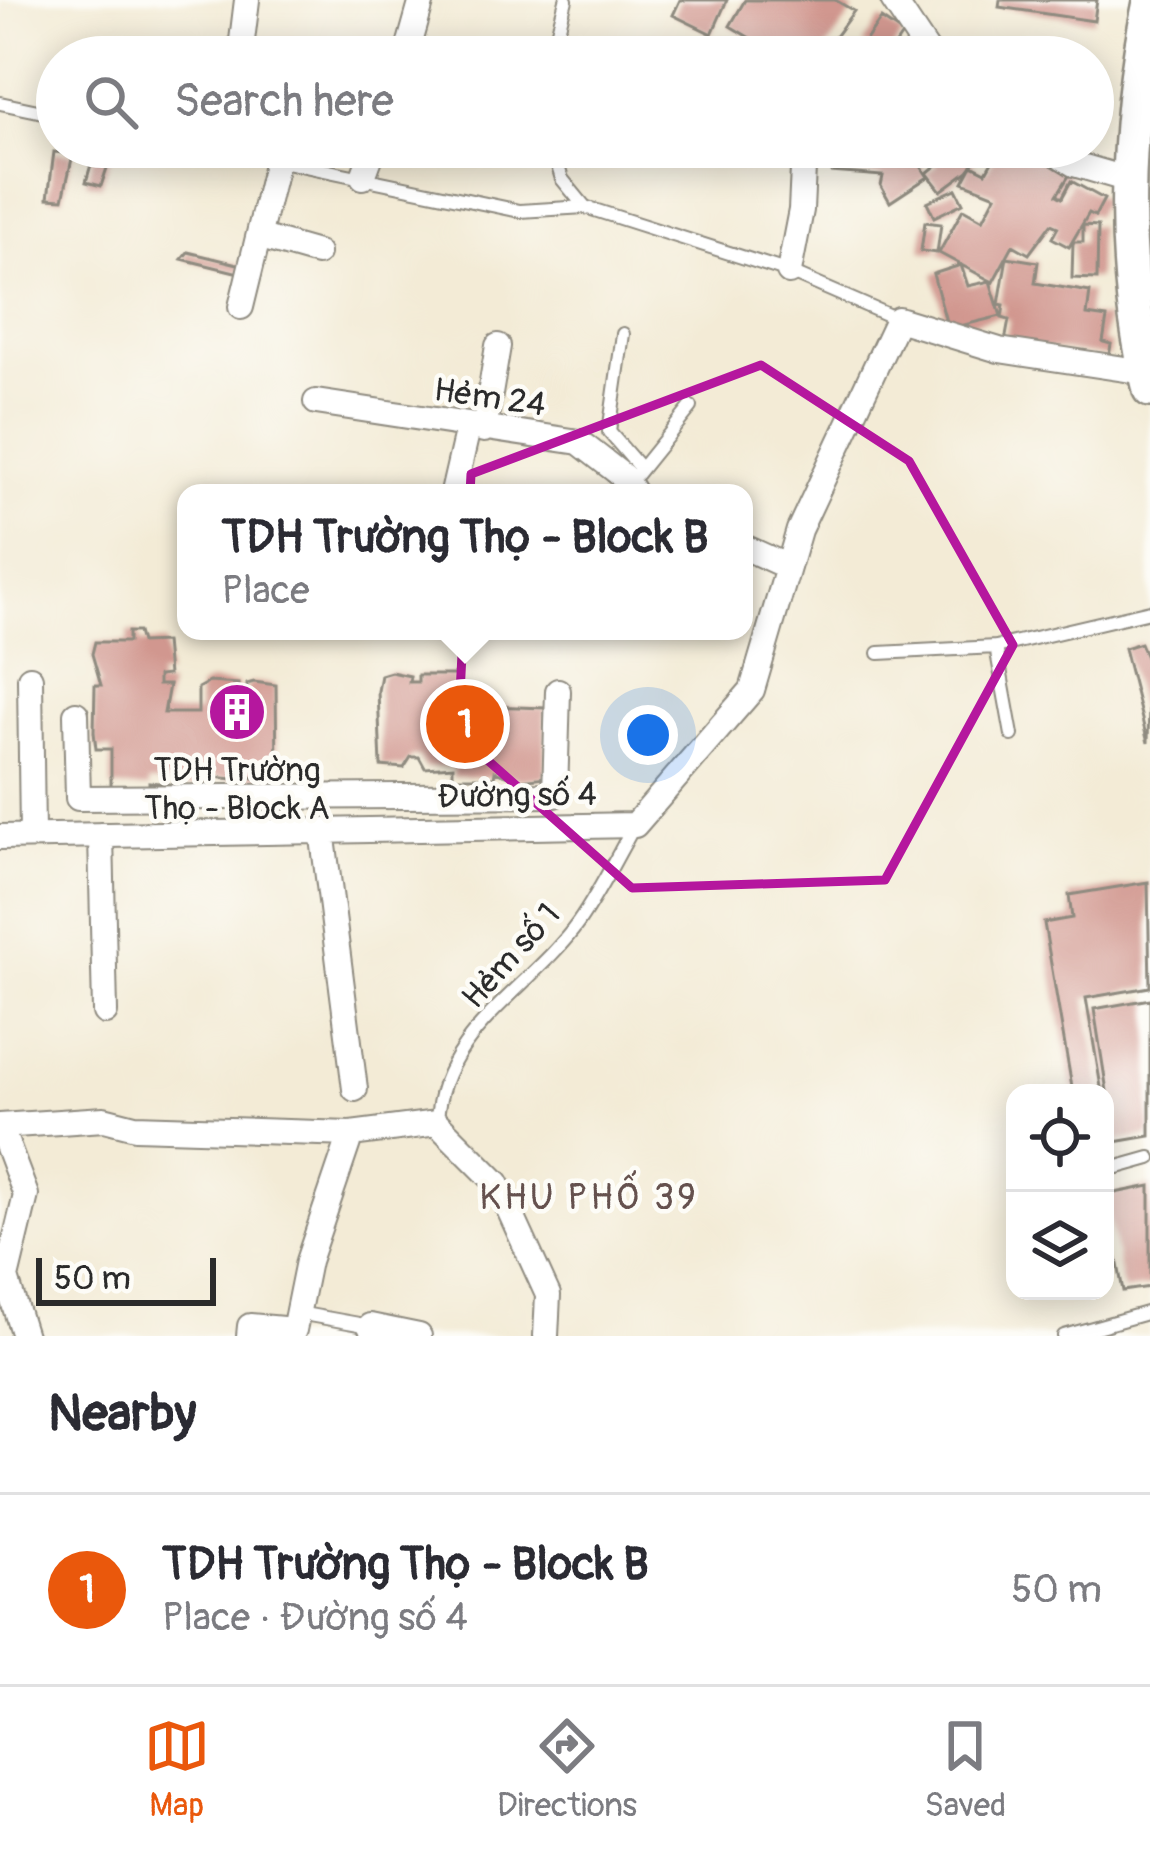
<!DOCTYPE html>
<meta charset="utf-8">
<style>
body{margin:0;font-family:Pangolin,sans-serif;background:#f7f7f7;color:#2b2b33}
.controls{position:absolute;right:36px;bottom:36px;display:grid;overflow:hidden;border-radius:24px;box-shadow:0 6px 30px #0003}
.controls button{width:108px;height:108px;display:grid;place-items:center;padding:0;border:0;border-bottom:3px solid #e1e1e2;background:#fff;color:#2b2b33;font:60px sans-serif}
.scale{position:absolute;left:36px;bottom:30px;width:180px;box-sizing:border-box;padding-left:12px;border:6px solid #2b2b2b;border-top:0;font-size:33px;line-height:42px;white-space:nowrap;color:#2b2b2b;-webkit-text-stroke:9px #fdfcf7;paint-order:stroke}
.you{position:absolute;left:648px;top:735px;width:42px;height:42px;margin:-30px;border:9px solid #fff;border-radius:50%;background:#1a73e8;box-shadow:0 0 0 18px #1a73e833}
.badge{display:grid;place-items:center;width:78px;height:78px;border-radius:50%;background:#ea580c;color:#fff;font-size:39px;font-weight:700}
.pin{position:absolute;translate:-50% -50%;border:6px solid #fff;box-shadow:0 3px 12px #0006}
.popup{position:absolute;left:177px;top:484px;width:576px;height:156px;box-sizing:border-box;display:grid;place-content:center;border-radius:24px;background:#fff;filter:drop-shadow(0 3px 9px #0005);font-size:39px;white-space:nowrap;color:#7c7c81}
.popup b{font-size:45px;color:#2b2b33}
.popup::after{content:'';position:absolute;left:50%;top:100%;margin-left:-24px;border:24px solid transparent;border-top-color:#fff}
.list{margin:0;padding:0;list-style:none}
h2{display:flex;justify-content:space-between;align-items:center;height:156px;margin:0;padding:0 48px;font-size:51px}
h2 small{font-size:39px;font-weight:400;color:#7c7c81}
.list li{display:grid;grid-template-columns:78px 1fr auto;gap:36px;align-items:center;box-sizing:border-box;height:192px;padding:0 48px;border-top:3px solid #e1e1e2}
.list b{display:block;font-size:45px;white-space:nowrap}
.list p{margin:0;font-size:39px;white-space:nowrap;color:#7c7c81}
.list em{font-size:39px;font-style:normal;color:#7c7c81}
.icon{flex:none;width:66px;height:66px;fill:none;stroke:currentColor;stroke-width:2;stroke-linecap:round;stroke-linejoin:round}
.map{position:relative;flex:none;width:1150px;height:1336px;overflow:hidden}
.search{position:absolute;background:#fff;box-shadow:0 6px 30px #0003;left:36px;right:36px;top:36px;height:132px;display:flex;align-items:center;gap:30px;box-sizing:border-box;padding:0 42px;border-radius:66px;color:#7c7c81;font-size:45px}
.sheet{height:348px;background:#fff}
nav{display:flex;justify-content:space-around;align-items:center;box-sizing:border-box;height:168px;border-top:3px solid #e1e1e2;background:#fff;font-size:33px;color:#7c7c81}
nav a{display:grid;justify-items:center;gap:6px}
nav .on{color:#ea580c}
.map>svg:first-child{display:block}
</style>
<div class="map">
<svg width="1150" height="1336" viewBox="0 0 1150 1336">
<rect width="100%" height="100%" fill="#fdfcf7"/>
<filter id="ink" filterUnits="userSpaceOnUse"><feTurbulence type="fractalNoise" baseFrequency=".00833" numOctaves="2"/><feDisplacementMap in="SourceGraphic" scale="24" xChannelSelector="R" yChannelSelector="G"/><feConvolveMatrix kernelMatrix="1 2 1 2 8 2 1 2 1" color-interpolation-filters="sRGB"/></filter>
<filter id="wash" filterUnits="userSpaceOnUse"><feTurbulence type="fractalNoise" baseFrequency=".004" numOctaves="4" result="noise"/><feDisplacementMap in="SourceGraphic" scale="48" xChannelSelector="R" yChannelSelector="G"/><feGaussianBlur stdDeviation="2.7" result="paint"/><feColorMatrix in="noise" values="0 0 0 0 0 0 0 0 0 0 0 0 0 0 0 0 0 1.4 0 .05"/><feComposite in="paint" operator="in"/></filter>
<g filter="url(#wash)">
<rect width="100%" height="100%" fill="#f3ebd6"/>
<g id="blocks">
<path fill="#d1978f" d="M680,0H727L712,34L673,15Z
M745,0H835L854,11L820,57H782L730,26Z
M1000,0H1097L1094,21L999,7Z
M881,19L903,34L887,57L863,44Z
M711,38L745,52L757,57H703Z
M96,147H114L101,186L86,182Z
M833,147L887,149L886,156L888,147L912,152L925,147L931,156L938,151L935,147H976L968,153L975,162L968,171L941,191L927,173L938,164L934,159L921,166L928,177L890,202L881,186L883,176L832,172Z
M1000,147H1022L1070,174L1057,195L1062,198L1071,181L1104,199L1095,216L1089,213L1069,247L1052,238L1058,227L1051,224L1029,254L1013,245L993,282L939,253L963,209L983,220L996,195L963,182L972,165L986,172Z
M54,152L73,154L63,199L48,198Z
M956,189L963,203L934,217L927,202Z
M925,222L941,224L937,253L921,251Z
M1083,225L1098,226L1097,279L1072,278L1073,242H1083Z
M188,252L242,265L239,273L182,259Z
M1007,257L1038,262L1035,283L1090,292L1087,315L1107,318L1103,342L1111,344L1109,357L1005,342L1009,320L1002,318L1004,305L999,304Z
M961,265L968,286L990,281L1001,316L948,329L933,274Z
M128,632H138L141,643L165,642L168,675L158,676V685H169L164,713H198V688L209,682L238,684V692H247V684L254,682L276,685L277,776L254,778L247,776V768L239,767L233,779L204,776L205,788L149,782V788H111V749H96L94,732L95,685H101L92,654L95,642H128Z
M1140,643L1150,667L1148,743L1124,648Z
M391,672L410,676L409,682H418V675H456V705L545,708L546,777L521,780L495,771L494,777H453V766L425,768L419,757H411L404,768L381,766L378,691L381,675Z
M1148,882L1150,987L1086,998L1102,1093H1073L1044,923L1072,918L1069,895Z
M1150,999V1136L1115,1142L1094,1009Z
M1150,1186V1287L1123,1291L1105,1195Z"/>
</g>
</g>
<g filter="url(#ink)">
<use href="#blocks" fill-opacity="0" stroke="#8f8b80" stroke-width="3"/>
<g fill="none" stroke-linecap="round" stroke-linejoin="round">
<defs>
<path id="service" d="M551,57L566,0
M0,103L57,115
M214,147L520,211L585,207L789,272L897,319
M552,147L562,179L585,207
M308,166L311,147
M623,334L609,432L641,469
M637,474L691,407
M996,647L1012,735
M879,653L996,647L1150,611
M437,1122C440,1033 531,989 578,923C599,893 616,858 634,826
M1118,1167L1150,1158
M298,1313L370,1326
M1064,1336L1150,1312"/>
<path id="minor" d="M893,0L931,57
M240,57L247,0
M406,57L422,0
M1046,147L1074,164L1129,180
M227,150L228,147
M363,177L374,147
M261,237L317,253
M789,272L801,210L804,147
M241,307L277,160
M316,402L579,442L624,477L634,493
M484,430L498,346
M453,493L468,428
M744,547L788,567
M30,678L32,835
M76,714L78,798L555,795L558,691
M322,830L355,1089
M101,835L105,1012
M0,837L635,825L752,690L799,530L898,319L999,350L1145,372
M0,1126L104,1119L135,1127L351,1134L437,1123L497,1183L548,1295L546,1336
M0,1126L26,1195L6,1278L24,1336
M370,1326L419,1336
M249,1336L250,1326L294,1330L308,1261L351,1134"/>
<path id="secondary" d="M1150,2C1124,126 1119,267 1150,390"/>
</defs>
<use href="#service" stroke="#8f8b80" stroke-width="16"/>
<use href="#minor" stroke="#8f8b80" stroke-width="28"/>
<use href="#secondary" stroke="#8f8b80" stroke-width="38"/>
<use href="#service" stroke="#fff" stroke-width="12"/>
<use href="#minor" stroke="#fff" stroke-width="24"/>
<use href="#secondary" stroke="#fff" stroke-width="33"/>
</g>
</g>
<path fill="none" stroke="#b5179e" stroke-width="9" stroke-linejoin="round" d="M761,365L909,461L1013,645L885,880L632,888L458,734L471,474Z"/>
<defs>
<symbol id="building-disc" viewBox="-11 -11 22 22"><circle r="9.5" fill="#b5179e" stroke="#fdfcf7"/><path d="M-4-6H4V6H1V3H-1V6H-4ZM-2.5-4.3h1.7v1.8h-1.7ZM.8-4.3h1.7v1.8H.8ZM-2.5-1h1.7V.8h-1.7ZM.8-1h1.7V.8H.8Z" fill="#fff"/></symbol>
</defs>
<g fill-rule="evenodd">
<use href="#building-disc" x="204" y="679" width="66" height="66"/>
</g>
<g text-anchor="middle" stroke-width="9" stroke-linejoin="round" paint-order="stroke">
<g font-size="33" fill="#2b2b2b" stroke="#fdfcf7">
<text transform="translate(490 396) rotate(8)" y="12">Hẻm 24</text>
<text transform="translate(517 794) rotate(-1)" y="12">Đường số 4</text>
<text transform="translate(510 955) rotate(-48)" y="12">Hẻm số 1</text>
</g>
<g font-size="33" fill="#2b2b2b" stroke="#fdfcf7">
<text x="237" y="781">TDH Trường<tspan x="237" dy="38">Thọ - Block A</tspan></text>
</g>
<g font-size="36" letter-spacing="3" fill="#65514e" stroke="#fdfcf7">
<text x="589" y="1209">KHU PHỐ 39</text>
</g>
</g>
</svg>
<div class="controls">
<button><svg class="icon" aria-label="locate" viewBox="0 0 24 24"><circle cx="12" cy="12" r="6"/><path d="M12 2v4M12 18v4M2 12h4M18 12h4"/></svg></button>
<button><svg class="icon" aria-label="layers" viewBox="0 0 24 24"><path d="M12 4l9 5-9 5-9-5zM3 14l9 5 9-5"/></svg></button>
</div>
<div class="scale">50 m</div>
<div class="you"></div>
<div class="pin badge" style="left:465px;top:724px">1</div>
<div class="popup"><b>TDH Trường Thọ - Block B</b>Place</div>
<div class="search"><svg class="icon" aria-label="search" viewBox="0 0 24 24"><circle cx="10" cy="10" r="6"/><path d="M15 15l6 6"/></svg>Search here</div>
</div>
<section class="sheet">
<h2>Nearby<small></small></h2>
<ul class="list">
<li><span class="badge">1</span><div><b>TDH Trường Thọ - Block B</b><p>Place · Đường số 4</p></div><em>50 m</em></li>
</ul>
</section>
<nav>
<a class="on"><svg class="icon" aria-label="map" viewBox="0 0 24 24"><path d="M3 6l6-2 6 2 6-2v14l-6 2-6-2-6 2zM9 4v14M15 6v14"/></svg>Map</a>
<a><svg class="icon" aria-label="directions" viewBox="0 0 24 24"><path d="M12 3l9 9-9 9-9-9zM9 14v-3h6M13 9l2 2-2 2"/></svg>Directions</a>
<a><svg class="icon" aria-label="saved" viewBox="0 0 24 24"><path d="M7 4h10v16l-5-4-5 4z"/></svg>Saved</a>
</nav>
